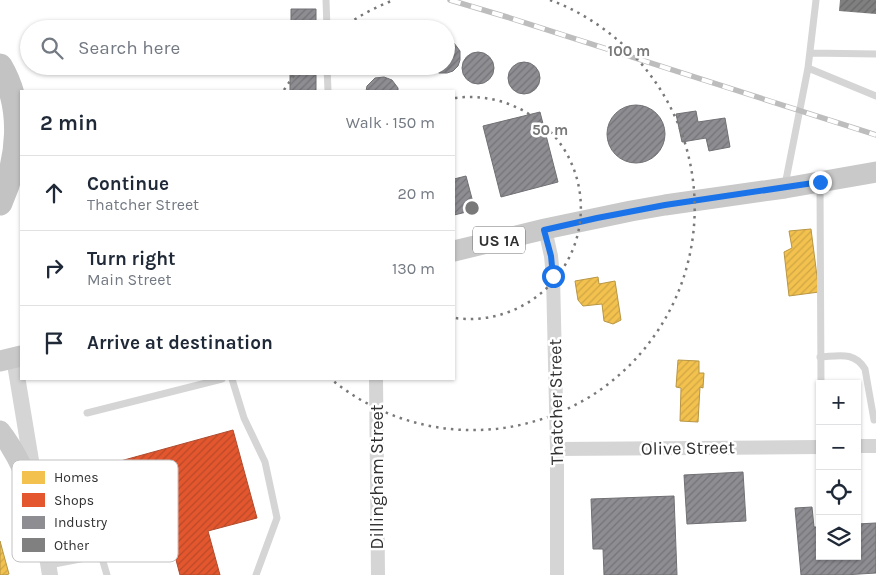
<!DOCTYPE html>
<meta charset="utf-8">
<style>
body{margin:0;font-family:Karla,sans-serif;background:#f6f6f7;color:#1f2937}
.controls{position:absolute;right:15px;bottom:15px;display:grid;overflow:hidden;border-radius:0px;box-shadow:0 1px 4px #0004}
.controls button{width:45px;height:45px;display:grid;place-items:center;padding:0;border:0;border-bottom:1px solid #e0e1e3;background:#fff;color:#1f2937;font:25px sans-serif}
.stop{position:absolute;width:15px;height:15px;margin:-11px;border:4px solid #1a73e8;border-radius:50%;background:#fff}
.stop.end{background:#1a73e8;border-color:#fff;box-shadow:0 1px 5px #0008}
.list{margin:0;padding:0;list-style:none}
h2{display:flex;justify-content:space-between;align-items:center;height:65px;margin:0;padding:0 20px;font-size:21px}
h2 small{font-size:16px;font-weight:400;color:#747a83}
.list li{display:grid;grid-template-columns:32px 1fr auto;gap:15px;align-items:center;box-sizing:border-box;height:75px;padding:0 20px;border-top:1px solid #e0e1e3}
.list b{display:block;font-size:19px;white-space:nowrap}
.list p{margin:0;font-size:16px;white-space:nowrap;color:#747a83}
.list em{font-size:16px;font-style:normal;color:#747a83}
.icon{flex:none;width:28px;height:28px;fill:none;stroke:currentColor;stroke-width:2;stroke-linecap:round;stroke-linejoin:round}
.map{position:relative;flex:none;width:876px;height:575px;overflow:hidden}
.search{position:absolute;background:#fff;box-shadow:0 1px 4px #0004;left:20px;top:20px;width:435px;height:55px;display:flex;align-items:center;gap:12px;box-sizing:border-box;padding:0 18px;border-radius:28px;color:#747a83;font-size:19px}
.panel{position:absolute;background:#fff;box-shadow:0 1px 4px #0004;left:20px;top:90px;width:435px;height:290px;border-radius:0px}
.map>svg:first-child{display:block}
</style>
<div class="map">
<svg width="876" height="575" viewBox="0 0 876 575">
<defs>
<pattern id="homes-hatch" width="6" height="6" patternUnits="userSpaceOnUse" patternTransform="scale(1.25)"><rect width="6" height="6" fill="#f2c14e"/><path d="M-1 1l2-2M0 6l6-6M5 7l2-2" fill="none" stroke="#d0a645"/></pattern>
<pattern id="shops-hatch" width="6" height="6" patternUnits="userSpaceOnUse" patternTransform="scale(1.25)"><rect width="6" height="6" fill="#e4572e"/><path d="M-1 1l2-2M0 6l6-6M5 7l2-2" fill="none" stroke="#b94928"/></pattern>
<pattern id="industry-hatch" width="6" height="6" patternUnits="userSpaceOnUse" patternTransform="scale(1.25)"><rect width="6" height="6" fill="#8d8d92"/><path d="M-1 1l2-2M0 6l6-6M5 7l2-2" fill="none" stroke="#747478"/></pattern>
<pattern id="building-hatch" width="6" height="6" patternUnits="userSpaceOnUse" patternTransform="scale(1.25)"><rect width="6" height="6" fill="#808080"/><path d="M-1 1l2-2M0 6l6-6M5 7l2-2" fill="none" stroke="#696969"/></pattern>
</defs>
<rect width="100%" height="100%" fill="#fff"/>
<path fill="url(#homes-hatch)" stroke="#b89645" d="M811,229L819,292L789,296L784,252L792,248L789,231Z
M598,277L599,284L615,281L621,320L613,324L604,321L602,304L583,306L578,300L575,281Z
M678,360L699,361V373H704L703,388L700,387L698,422L680,421L681,388L676,387Z
M0,541L9,574L5,575H0Z"/>
<path fill="url(#shops-hatch)" stroke="#ae4c2f" d="M233,430L257,518L208,531L220,575H180L171,541L122,554L113,525L71,536L55,479Z"/>
<path fill="url(#industry-hatch)" stroke="#717175" d="M291,9H316V29H291Z
M446,41L454,43L460,51V60L458,66L453,71L447,73H439L433,69L430,66H446Z
M462 68a16 16 0 1 1 32 0a16 16 0 1 1-32 0Z
M508 78a16 16 0 1 1 32 0a16 16 0 1 1-32 0Z
M290,66H316V91H290Z
M384,77L392,80L398,88V91H366L367,86L375,78Z
M607 134a29 29 0 1 1 58 0a29 29 0 1 1-58 0Z
M696,111L698,122L725,118L730,147L709,151L706,138L682,142L676,114Z
M540,112L558,182L501,197L483,126Z
M466,176L475,210L454,215V179Z
M743,472L746,521L687,524L684,475Z
M674,496L677,575H604L603,549H593L591,499Z
M812,507L814,527H820V556H857V524L876,523V573L844,575H801L795,508Z"/>
<path fill="url(#building-hatch)" d="M840,0H876V14L839,11Z"/>
<g fill="none" stroke-linecap="round" stroke-linejoin="round">
<path stroke="#d5d5d5" stroke-width="7" d="M326,0L327,29
M810,53L876,54
M327,66L328,91
M808,68L876,96
M785,185L808,68L816,0
M820,185L821,384
M820,357C839,356 854,351 865,369L874,420
M232,379L244,418L265,462L277,518L256,575
M87,413L222,379
M49,565L101,555L107,575"/>
<path stroke="#d5d5d5" stroke-width="14" d="M545,229L551,256L553,276L557,449V575
M376,379L378,575
M857,446H876
M557,449L820,447"/>
<path stroke="#d5d5d5" stroke-width="16" d="M14,358L50,575"/>
<path stroke="#c9c9c9" stroke-width="21" d="M454,251L545,229L631,211L665,205L785,188L876,172
M0,361L21,356
M0,431C18,454 30,483 39,510"/>
<path stroke="#c3c3c3" stroke-width="25" d="M0,66C25,108 19,160 0,203"/>
<defs>
<path id="rail" d="M450,0L507,17L876,135"/>
</defs>
<use href="#rail" stroke="#bdbdbd" stroke-width="5.5"/>
<use href="#rail" stroke="#fff" stroke-width="4" stroke-dasharray="11" stroke-linecap="butt"/>
</g>
<g fill="none" stroke-linecap="round" stroke-linejoin="round">
<path stroke="#1a73e8" stroke-width="6" d="M553,276L551,256L544,230L597,218L665,205L820,182"/>
</g>
<g fill="none" stroke="#797979" stroke-width="2.5" stroke-dasharray="2.5 5">
<path d="M455 98A111 111 0 1 1 455 318"/>
<path d="M284 90A222 222 0 0 1 301 67M342 28A222 222 0 0 1 394 0M550 0A222 222 0 1 1 331 379"/>
</g>
<g text-anchor="middle" stroke-width="5" stroke-linejoin="round" paint-order="stroke">
<rect fill="#fff" stroke="#6f6f6f" stroke-width="1" x="473" y="226.5" width="52" height="27" rx="4"/>
<g font-size="16" font-weight="bold" fill="#313131">
<text x="499" y="246">US 1A</text>
</g>
<g font-size="18" fill="#313131" stroke="#fff">
<text transform="translate(556 402) rotate(-91)" y="6">Thatcher Street</text>
<text transform="translate(688 448) rotate(-1)" y="6">Olive Street</text>
<text transform="translate(377 477) rotate(-90)" y="6">Dillingham Street</text>
</g>
</g>
<rect x="12" y="460" width="166" height="102" rx="8" fill="#fff" stroke="#c1c1c1" stroke-width="1"/>
<rect x="22" y="471" width="23" height="13" fill="#f2c14e"/>
<rect x="22" y="493" width="23" height="14" fill="#e4572e"/>
<rect x="22" y="516" width="23" height="13" fill="#8d8d92"/>
<rect x="22" y="538" width="23" height="14" fill="#808080"/>
<g font-size="14" fill="#313131">
<text x="54" y="482">Homes</text>
<text x="54" y="505">Shops</text>
<text x="54" y="527">Industry</text>
<text x="54" y="550">Other</text>
</g>
<circle cx="472" cy="208" r="8" fill="#797979" stroke="#fff" stroke-width="2.5"/>
<g font-size="15" text-anchor="middle" font-weight="bold" fill="#797979" stroke="#fff" stroke-width="5" stroke-linejoin="round" paint-order="stroke">
<text x="629" y="56">100 m</text>
<text x="550" y="135">50 m</text>
</g>
</svg>
<div class="controls">
<button>+</button>
<button>−</button>
<button><svg class="icon" aria-label="locate" viewBox="0 0 24 24"><circle cx="12" cy="12" r="6"/><path d="M12 2v4M12 18v4M2 12h4M18 12h4"/></svg></button>
<button><svg class="icon" aria-label="layers" viewBox="0 0 24 24"><path d="M12 4l9 5-9 5-9-5zM3 14l9 5 9-5"/></svg></button>
</div>
<div class="stop" style="left:553px;top:276px"></div>
<div class="stop end" style="left:820px;top:182px"></div>
<div class="search"><svg class="icon" aria-label="search" viewBox="0 0 24 24"><circle cx="10" cy="10" r="6"/><path d="M15 15l6 6"/></svg>Search here</div>
<section class="panel">
<h2>2 min<small>Walk · 150 m</small></h2>
<ul class="list">
<li><svg class="icon" aria-label="ahead" viewBox="0 0 24 24"><path d="M12 20V5M6 11l6-6 6 6"/></svg><div><b>Continue</b><p>Thatcher Street</p></div><em>20 m</em></li>
<li><svg class="icon" aria-label="right" viewBox="0 0 24 24"><path d="M7 20v-9h11M14 6l5 5-5 5"/></svg><div><b>Turn right</b><p>Main Street</p></div><em>130 m</em></li>
<li><svg class="icon" aria-label="arrive" viewBox="0 0 24 24"><path d="M6 21V4h12l-3 4 3 4H6"/></svg><div><b>Arrive at destination</b></div></li>
</ul>
</section>
</div>
